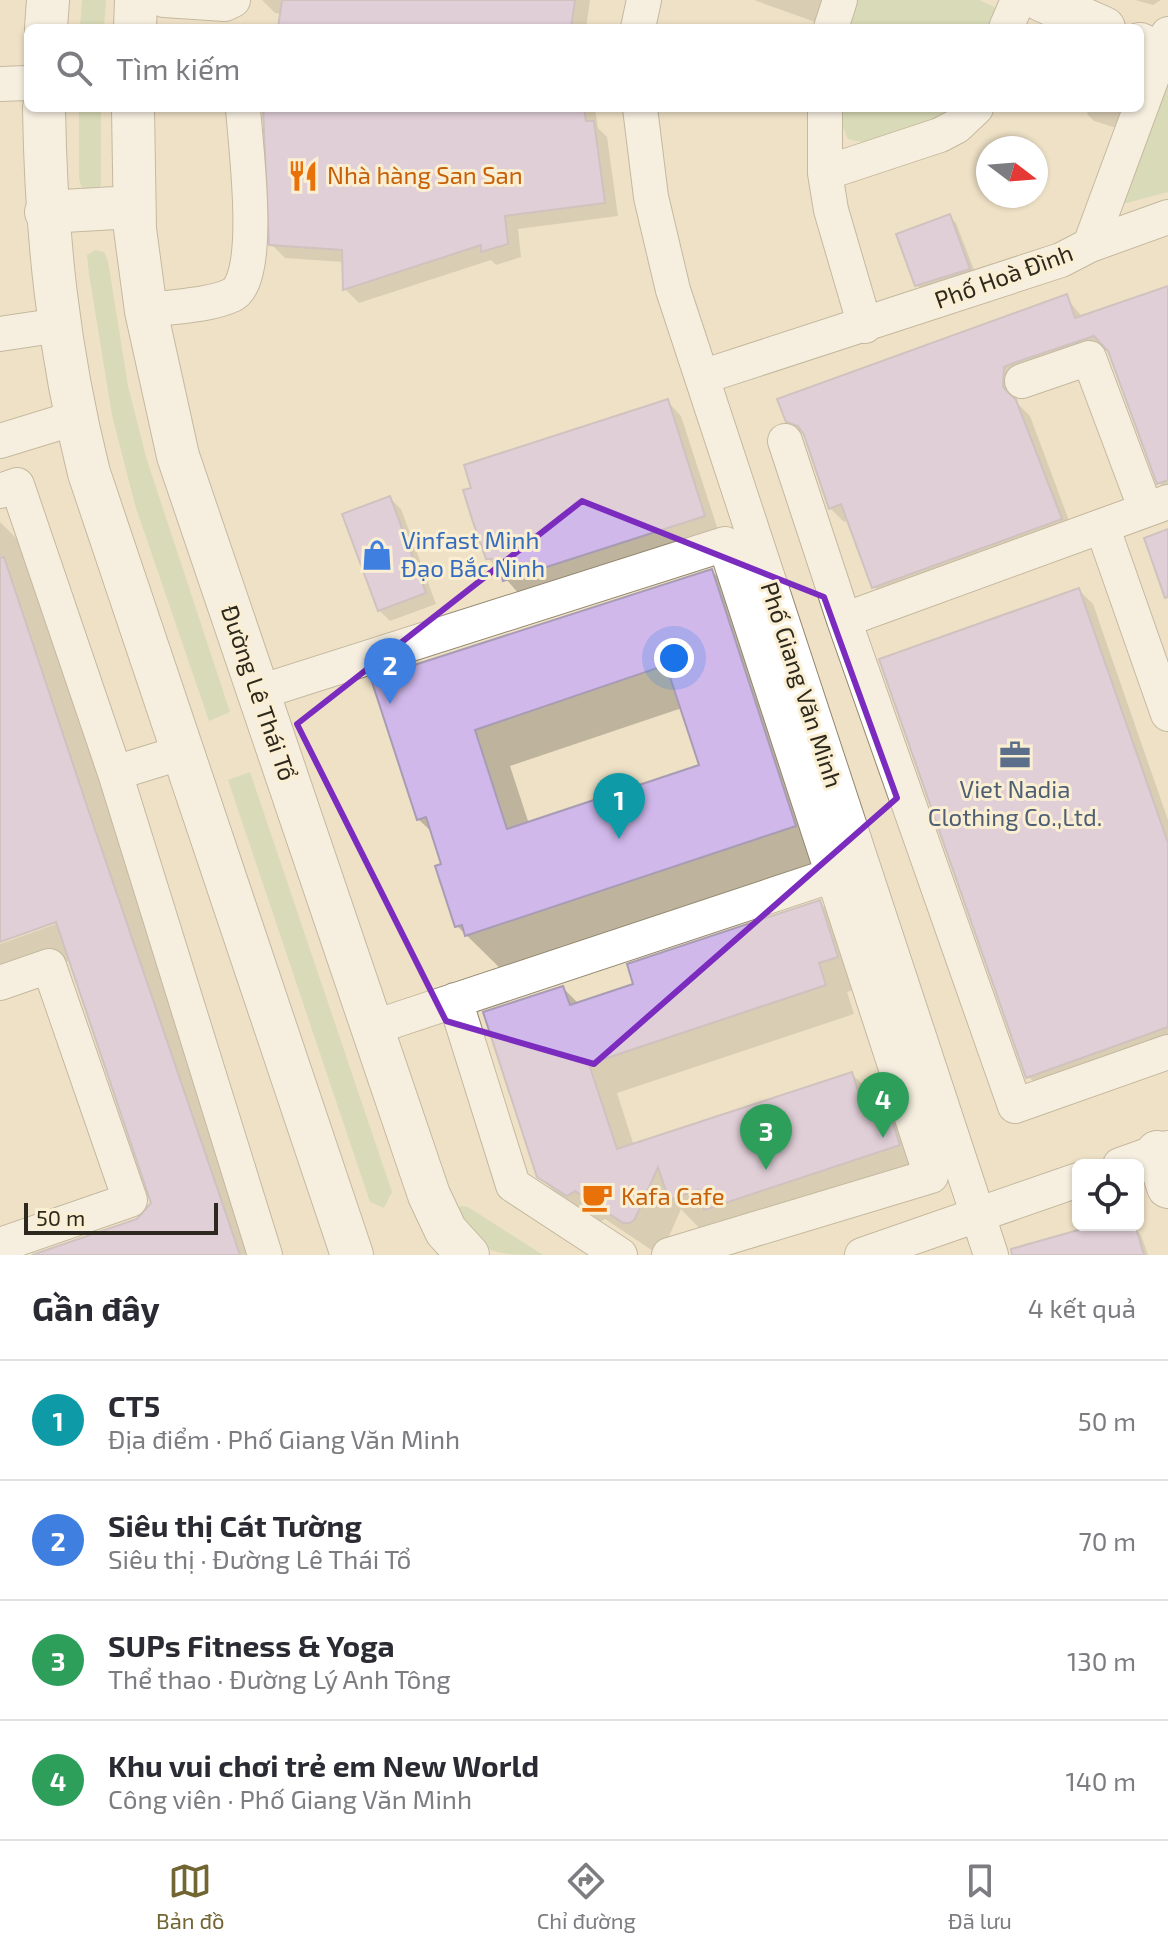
<!DOCTYPE html>
<html lang="vi">
<meta charset="utf-8">
<style>
body{margin:0;font-family:"Exo 2",sans-serif;background:#f7f7f7;color:#2b2b33}
.controls{position:absolute;right:24px;bottom:24px;display:grid;overflow:hidden;border-radius:12px;box-shadow:0 2px 6px #0004}
.controls button{width:72px;height:72px;display:grid;place-items:center;padding:0;border:0;border-bottom:2px solid #e1e1e2;background:#fff;color:#2b2b33;font:40px sans-serif}
.compass{position:absolute;left:976px;top:136px;width:72px;height:72px;border-radius:50%;background:#fff;box-shadow:0 2px 6px #0004;rotate:106deg}
.scale{position:absolute;left:24px;bottom:20px;width:194px;box-sizing:border-box;padding-left:8px;border:4px solid #2e291f;border-top:0;font-size:22px;line-height:28px;white-space:nowrap;color:#2e291f;-webkit-text-stroke:6px #fbefd3;paint-order:stroke}
.you{position:absolute;left:674px;top:658px;width:28px;height:28px;margin:-20px;border:6px solid #fff;border-radius:50%;background:#1a73e8;box-shadow:0 0 0 12px #1a73e833}
.badge{display:grid;place-items:center;width:52px;height:52px;border-radius:50%;background:#716532;color:#fff;font-size:26px;font-weight:700}
.pin{position:absolute;translate:-50% -66px;filter:drop-shadow(0 2px 4px #0008)}
.pin::after{content:'';position:absolute;top:42px;width:28px;height:24px;background:inherit;clip-path:polygon(0 0,100% 0,50% 100%)}
.list{margin:0;padding:0;list-style:none}
h2{display:flex;justify-content:space-between;align-items:center;height:104px;margin:0;padding:0 32px;font-size:34px}
h2 small{font-size:26px;font-weight:400;color:#7c7c81}
.list li{display:grid;grid-template-columns:52px 1fr auto;gap:24px;align-items:center;box-sizing:border-box;height:120px;padding:0 32px;border-top:2px solid #e1e1e2}
.list b{display:block;font-size:30px;white-space:nowrap}
.list p{margin:0;font-size:26px;white-space:nowrap;color:#7c7c81}
.list em{font-size:26px;font-style:normal;color:#7c7c81}
.icon{flex:none;width:44px;height:44px;fill:none;stroke:currentColor;stroke-width:2;stroke-linecap:round;stroke-linejoin:round}
.map{position:relative;flex:none;width:1168px;height:1255px;overflow:hidden}
.search{position:absolute;background:#fff;box-shadow:0 2px 6px #0004;left:24px;right:24px;top:24px;height:88px;display:flex;align-items:center;gap:20px;box-sizing:border-box;padding:0 28px;border-radius:12px;color:#7c7c81;font-size:30px}
.sheet{height:584px;background:#fff}
nav{display:flex;justify-content:space-around;align-items:center;box-sizing:border-box;height:112px;border-top:2px solid #e1e1e2;background:#fff;font-size:22px;color:#7c7c81}
nav a{display:grid;justify-items:center;gap:4px}
nav .on{color:#716532}
.map>svg:first-child{display:block}
</style>
<div class="map">
<svg width="1168" height="1255" viewBox="0 0 1168 1255">
<rect width="100%" height="100%" fill="#eee1c6"/>
<path fill="#bfd0a5" d="M82,0H106L104,28H80Z
M855,0H979L1001,10L994,28H843Z
M1168,76V192L1123,204Z
M79,108H101V185L96,190L82,188L79,179Z
M840,108H950C924,129 881,150 848,139L840,120Z
M95,250L104,252L108,261L128,386L146,457L230,712L209,721L135,505L112,415L89,274L87,255Z
M250,772L392,1192L384,1208L370,1202L228,780Z
M462,1206L468,1207L543,1255C498,1255 473,1255 458,1208Z"/>
<path fill="#0003" fill-rule="evenodd" d="M262,0H590L586,28H280L282,14L275,13Z
M754,0H824L815,22Z
M1135,0H1161L1153,5Z
M263,108H595L598,128L607,137L618,216L518,229L521,257L496,265L491,260L359,303L345,289L344,262L285,258L271,244V177Z
M1089,108H1128L1120,129L1094,121L1087,114Z
M949,216L956,223L976,275L924,292L917,285Z
M1168,288V491L1159,483L1109,349L1018,381L1017,403L1030,416L1074,534L888,601L874,587L849,520L844,522L830,508L807,437L787,420L1066,297L1083,318Z
M667,401L681,416L718,530L519,594L488,558Z
M390,498L401,509L436,604L390,621L379,610Z
M0,522L19,541L260,1255H38L138,1221L153,1204L71,960L0,985V944L67,920L65,917L0,939Z
M712,571L748,608L831,863L504,972L457,926L434,834L418,819L373,681ZM682,708L701,767L529,824L510,766Z
M1079,590L1093,604L1168,820V1046L1042,1091L1028,1076Z
M820,903L849,932L866,986L847,992L854,1014L617,1093L634,1146L852,1074L868,1090L879,1086L908,1115L928,1174L735,1238L719,1221L699,1228L681,1209L664,1248L653,1251L605,1219L597,1224L568,1205L538,1175L563,988L579,1004L636,985Z
M1104,1225L1134,1228L1141,1235L1148,1255H1023Z"/>
<path fill="#d0b8eb" stroke="#a89cb5" stroke-width="2" fill-rule="evenodd" d="M282,0H575L571,28H278Z
M263,108H584L586,121H594L605,203L505,216L508,244L481,252V245L343,290L342,250L269,245Z
M950,214L970,269L915,286L896,234Z
M1168,286V480L1157,484L1108,351L1094,336L1016,362L1004,367L1003,387L1016,400L1062,519L872,588L841,504L829,509L804,435L798,426L786,422L777,399L1067,294L1075,318Z
M668,399L705,516L503,581L496,559H486L472,519L463,490L471,488L464,465Z
M390,496L426,593L378,611L342,514Z
M1168,529V597L1165,598L1144,538Z
M4,557L89,812L240,1255H32L137,1219L151,1203L56,922L0,942V558Z
M712,569L796,826L465,936L462,925L455,927L435,866L441,864L426,817L417,820L371,679ZM666,665L699,765L507,829L475,730Z
M1079,588L1168,843V1027L1026,1078L879,659Z
M820,900L838,957L819,963L826,985L589,1064L617,1149L852,1072L858,1091L880,1084L900,1145L704,1210L698,1190L669,1200L658,1167L635,1219L630,1223H623L575,1191L567,1196L537,1177L483,1012L563,986L570,1005L633,984L627,964Z
M1096,1225H1135L1144,1255H1012L1011,1249Z"/>
<g fill="none" stroke-linecap="round" stroke-linejoin="round">
<defs>
<path id="minor" d="M164,0L225,4L233,0
M638,28L644,0
M831,28L840,0
M1006,28L1018,0
M0,84L28,83
M640,108L651,197L673,290L991,1255
M825,108V173L831,210L865,326
M825,173L940,135L957,126L976,108
M1090,245L1168,217
M146,311C173,306 208,306 232,295C264,279 245,142 243,108
M0,334L60,325
M702,377L1061,260L1090,245L1168,34
M1022,381L1089,358L1146,510
M0,441L75,418
M785,441L844,620L1102,526
M0,491L17,485L115,773
M1168,502L1102,526L1168,714
M844,620L1015,1106L1168,1052
M257,693L725,544L931,1176L669,1255
M183,752L115,773L265,1255
M0,983L49,966L130,1200L0,1245
M455,1000L513,1185L620,1255
M372,1028L857,867
M1120,1165L1168,1148
M862,1255L1078,1180"/>
<path id="major" d="M1041,0L1104,28
M46,28L48,0
M135,28L136,0
M1140,44L1168,57
M44,108C46,235 58,349 89,473L352,1255
M133,108L135,229L146,311L178,456L429,1195L446,1231L468,1255
M46,212L133,207
M1157,1152L1168,1187"/>
</defs>
<use href="#minor" stroke="#92866d" stroke-width="36"/>
<use href="#major" stroke="#92866d" stroke-width="44"/>
<use href="#minor" stroke="#fff" stroke-width="34"/>
<use href="#major" stroke="#fff" stroke-width="42"/>
</g>
<path d="M0 0H1168V1255H0ZM582,501L824,597L897,798L594,1064L446,1021L297,724Z" fill="#eee1c6" fill-opacity=".55" fill-rule="evenodd"/>
<path fill="none" stroke="#7b2cbf" stroke-width="6" stroke-linejoin="round" d="M582,501L824,597L897,798L594,1064L446,1021L297,724Z"/>
<defs>
<symbol id="restaurant-bare" viewBox="-9 -9 18 18"><path d="M-5-6h1v4h1v-4h1v4h1v-4h1v5L-1.5 .5V6h-2V.5L-5-1ZM5-6V6H3V1.5H1.5Q1.5-4 5-6Z" fill="#e8710a" stroke="#fbefd3" stroke-width="2.5" paint-order="stroke"/></symbol>
<symbol id="shop-bare" viewBox="-9 -9 18 18"><path d="M-5-2.5h2.3a2.7 3.5 0 0 1 5.4 0H5L5.5 6h-11ZM-1.5-2.5h3a1.5 2.3 0 0 0-3 0Z" fill="#3f7fe0" stroke="#fbefd3" stroke-width="2.5" paint-order="stroke"/></symbol>
<symbol id="office-bare" viewBox="-9 -9 18 18"><path d="M-6-3h4V-5.5h4V-3h4V5H-6ZM-1-4.5V-3h2v-1.5ZM-6 0V1H6V0Z" fill="#5c6f8a" stroke="#fbefd3" stroke-width="2.5" paint-order="stroke"/></symbol>
<symbol id="cafe-bare" viewBox="-9 -9 18 18"><path d="M-5.5-4.5H6V0H3Q3 3.5 0 3.5H-2.5Q-5.5 3.5-5.5 0ZM3-3.2v2h1.7v-2ZM-6 4.5H4V6H-6Z" fill="#e8710a" stroke="#fbefd3" stroke-width="2.5" paint-order="stroke"/></symbol>
</defs>
<g fill-rule="evenodd">
<use href="#restaurant-bare" x="281" y="154" width="44" height="44"/>
<use href="#shop-bare" x="355" y="533" width="44" height="44"/>
<use href="#office-bare" x="993" y="733" width="44" height="44"/>
<use href="#cafe-bare" x="575" y="1175" width="44" height="44"/>
</g>
<g text-anchor="middle" stroke-width="6" stroke-linejoin="round" paint-order="stroke">
<g font-size="24" fill="#c56008" stroke="#fbefd3" text-anchor="start">
<text x="327" y="184">Nhà hàng San San</text>
<text x="621" y="1205">Kafa Cafe</text>
</g>
<g font-size="24" fill="#2e291f" stroke="#fbefd3">
<text transform="translate(1004 277) rotate(-20)" y="8">Phố Hoà Đình</text>
<text transform="translate(801 685) rotate(72)" y="8">Phố Giang Văn Minh</text>
<text transform="translate(258 693) rotate(71)" y="8">Đường Lê Thái Tổ</text>
</g>
<g font-size="24" fill="#366cbe" stroke="#fbefd3" text-anchor="start">
<text x="401" y="549">Vinfast Minh<tspan x="401" dy="28">Đạo Bắc Ninh</tspan></text>
</g>
<g font-size="24" fill="#4e5e75" stroke="#fbefd3">
<text x="1015" y="798">Viet Nadia<tspan x="1015" dy="28">Clothing Co.,Ltd.</tspan></text>
</g>
</g>
</svg>
<div class="controls">
<button><svg class="icon" aria-label="locate" viewBox="0 0 24 24"><circle cx="12" cy="12" r="6"/><path d="M12 2v4M12 18v4M2 12h4M18 12h4"/></svg></button>
</div>
<svg class="compass" viewBox="-18 -18 36 36"><path d="M0-13l5 13h-10z" fill="#e53935"/><path d="M0 13l5-13h-10z" fill="#7c7c81"/></svg>
<div class="scale">50 m</div>
<div class="you"></div>
<div class="pin badge" style="left:619px;top:839px;background:#0f9aa8">1</div>
<div class="pin badge" style="left:390px;top:704px;background:#3f7fe0">2</div>
<div class="pin badge" style="left:766px;top:1170px;background:#2e9e5b">3</div>
<div class="pin badge" style="left:883px;top:1138px;background:#2e9e5b">4</div>
<div class="search"><svg class="icon" aria-label="search" viewBox="0 0 24 24"><circle cx="10" cy="10" r="6"/><path d="M15 15l6 6"/></svg>Tìm kiếm</div>
</div>
<section class="sheet">
<h2>Gần đây<small>4 kết quả</small></h2>
<ul class="list">
<li><span class="badge" style="background:#0f9aa8">1</span><div><b>CT5</b><p>Địa điểm · Phố Giang Văn Minh</p></div><em>50 m</em></li>
<li><span class="badge" style="background:#3f7fe0">2</span><div><b>Siêu thị Cát Tường</b><p>Siêu thị · Đường Lê Thái Tổ</p></div><em>70 m</em></li>
<li><span class="badge" style="background:#2e9e5b">3</span><div><b>SUPs Fitness &amp; Yoga</b><p>Thể thao · Đường Lý Anh Tông</p></div><em>130 m</em></li>
<li><span class="badge" style="background:#2e9e5b">4</span><div><b>Khu vui chơi trẻ em New World</b><p>Công viên · Phố Giang Văn Minh</p></div><em>140 m</em></li>
</ul>
</section>
<nav>
<a class="on"><svg class="icon" aria-label="map" viewBox="0 0 24 24"><path d="M3 6l6-2 6 2 6-2v14l-6 2-6-2-6 2zM9 4v14M15 6v14"/></svg>Bản đồ</a>
<a><svg class="icon" aria-label="directions" viewBox="0 0 24 24"><path d="M12 3l9 9-9 9-9-9zM9 14v-3h6M13 9l2 2-2 2"/></svg>Chỉ đường</a>
<a><svg class="icon" aria-label="saved" viewBox="0 0 24 24"><path d="M7 4h10v16l-5-4-5 4z"/></svg>Đã lưu</a>
</nav>
